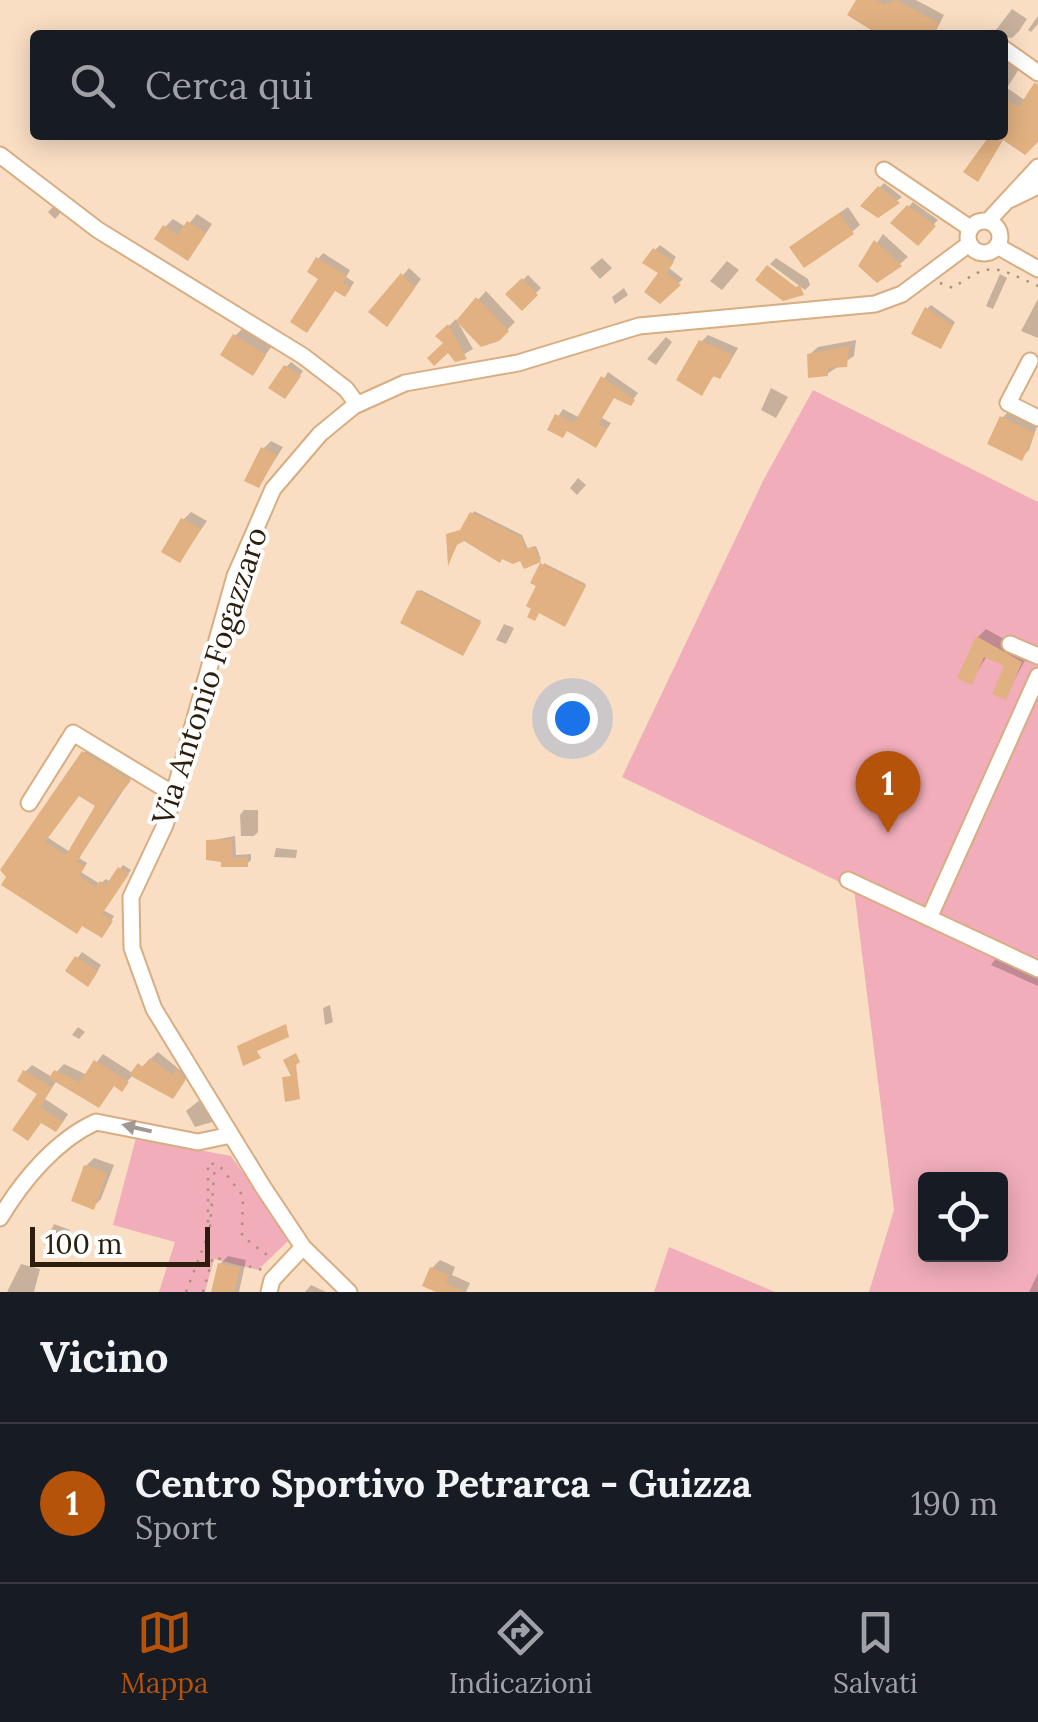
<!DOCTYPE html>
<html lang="it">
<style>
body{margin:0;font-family:Lora,serif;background:#20242c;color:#f1f3f6}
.controls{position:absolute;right:30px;bottom:30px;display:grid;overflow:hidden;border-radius:10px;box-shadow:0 5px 25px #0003}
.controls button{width:90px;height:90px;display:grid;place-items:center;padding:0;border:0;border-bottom:2px solid #363941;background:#171b24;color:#f1f3f6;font:50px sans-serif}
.scale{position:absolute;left:30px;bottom:25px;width:180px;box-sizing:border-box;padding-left:10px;border:5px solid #2d1d0c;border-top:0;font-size:28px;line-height:35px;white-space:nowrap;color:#2d1d0c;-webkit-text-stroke:8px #fff;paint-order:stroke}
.you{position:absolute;left:572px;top:718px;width:35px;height:35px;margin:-25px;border:8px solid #fff;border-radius:50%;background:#1a73e8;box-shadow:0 0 0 15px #1a73e833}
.badge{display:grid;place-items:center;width:65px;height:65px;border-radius:50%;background:#b45309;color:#fff;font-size:32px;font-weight:700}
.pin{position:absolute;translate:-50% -82px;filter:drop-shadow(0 2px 5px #0008)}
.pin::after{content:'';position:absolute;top:52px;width:35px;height:30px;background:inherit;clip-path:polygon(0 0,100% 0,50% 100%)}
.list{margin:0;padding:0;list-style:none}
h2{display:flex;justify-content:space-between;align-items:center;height:130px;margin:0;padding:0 40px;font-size:42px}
h2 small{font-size:32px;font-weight:400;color:#9ea1a6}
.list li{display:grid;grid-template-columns:65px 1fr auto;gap:30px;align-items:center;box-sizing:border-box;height:160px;padding:0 40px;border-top:2px solid #363941}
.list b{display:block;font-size:38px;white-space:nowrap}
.list p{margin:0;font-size:32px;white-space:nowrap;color:#9ea1a6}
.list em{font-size:32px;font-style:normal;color:#9ea1a6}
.icon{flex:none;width:55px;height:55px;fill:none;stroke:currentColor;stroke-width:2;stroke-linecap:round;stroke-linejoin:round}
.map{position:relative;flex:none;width:1038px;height:1292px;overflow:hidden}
.search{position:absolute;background:#171b24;box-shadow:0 5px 25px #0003;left:30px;right:30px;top:30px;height:110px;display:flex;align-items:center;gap:25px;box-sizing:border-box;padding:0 35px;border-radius:10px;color:#9ea1a6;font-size:38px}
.sheet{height:290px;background:#171b24}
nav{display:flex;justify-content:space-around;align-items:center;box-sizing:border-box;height:140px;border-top:2px solid #363941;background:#171b24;font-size:28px;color:#9ea1a6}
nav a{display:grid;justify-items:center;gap:5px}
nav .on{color:#b45309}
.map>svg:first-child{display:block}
</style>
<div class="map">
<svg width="1038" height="1292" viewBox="0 0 1038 1292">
<rect width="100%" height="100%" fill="#f9dec4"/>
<path fill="#f1adba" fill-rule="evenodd" d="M813,390L1038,502V1292H869L894,1210L854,889L622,777L764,479ZM926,1180H1000V1254H926Z
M136,1138L231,1156L288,1234V1241L258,1270L214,1259L205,1292H159L175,1242L113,1225Z
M669,1247L775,1292H654Z"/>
<path fill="#0003" fill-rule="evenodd" d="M859,0H916L944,15L934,35H887Z
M1012,9L1027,19L1019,31L1012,38L992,35Z
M1038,16V24L1031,32L1028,30Z
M1003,50L1022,64L1007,88L1026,101L1038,83V138H1004L977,179L991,138L988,135H1003Z
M884,183L902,197L878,215L863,205Z
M913,202L938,220L917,242L894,222Z
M56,204L63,210L55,219L48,212Z
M848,207L860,225L852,232L800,240Z
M197,214L212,224L195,250L165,227L173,219L186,227Z
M883,234L908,257L900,264L862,265Z
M660,245L676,257L669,268L683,279L660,301L661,273L655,250Z
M323,253L350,270L346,277L354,282L350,289L322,278L318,259Z
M602,258L612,268L600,279L590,268Z
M776,258L808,279L810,285L805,290L770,264Z
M727,261L739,270L722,290L710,281Z
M409,268L421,279L393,317L403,275Z
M1000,274L1007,278L993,309L986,306Z
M528,275L541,288L522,307L509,294Z
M624,288L628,295L615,304L612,297Z
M486,291L515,322L498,339L459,321Z
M1038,299V338L1021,331Z
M931,305L955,322L941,346L927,309Z
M456,319L473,349L456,359L439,336Z
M243,328L272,346L252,373L235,336Z
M708,335L738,348L726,369L719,376L715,374L702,393L701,342Z
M666,337L672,342L656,365L647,359Z
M856,340L854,356L827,374L809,355L818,347Z
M291,362L303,371L289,391L286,367Z
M608,372L638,393L630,403L615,396L602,418L611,423L596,445L568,430L550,429L563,409L580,418Z
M771,388L788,397L776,418L761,410Z
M1010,410L1038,423L1029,450L1021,458L1002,418Z
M271,441L283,447L259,485L263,449Z
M578,478L586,485L577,495L570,488Z
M474,511L522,535L528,549L536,546L541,559L522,558L463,530Z
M191,512L207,521L180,560L183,520Z
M544,563L586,584L566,622L529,605Z
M421,590L481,621L464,652L419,591Z
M504,624L514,628L506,644L496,640Z
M986,629L1029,653L1005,697L1007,665L987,656L971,682L978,637Z
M87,749L132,777L79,858L87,863L81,872L100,884L106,879L110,882L123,865L131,870L103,910L114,916L105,931L2,872ZM80,794L99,805L70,852L47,837Z
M244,810H258V832L254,836H241L240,815Z
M235,836L236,855L251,854V860L247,864H223L208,841Z
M276,848L297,850L296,858L274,857Z
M82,952L101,965L93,979L68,971Z
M1000,953L1038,970V986L991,965Z
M330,1005L333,1022L325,1025L323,1008Z
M78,1027L85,1032L79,1039L72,1035Z
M158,1052L180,1070L185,1064L190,1073L173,1096L133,1075L121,1088L115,1084L99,1105L57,1080L45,1099L68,1114L63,1122L42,1120L35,1131L41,1093L25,1072L32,1065L52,1077L64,1064L87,1075L103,1054L134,1074Z
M201,1099L216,1121L195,1127L186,1111Z
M94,1158L114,1165L101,1199L93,1207L86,1166Z
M54,1224L70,1230L53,1248L44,1245Z
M228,1256L246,1260L239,1292H213L220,1264Z
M440,1260L455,1267L452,1275L470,1283L466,1292H443L432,1268Z
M21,1264L40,1269L34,1292H7Z
M1038,1273V1292H1029Z
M311,1285L326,1292H305Z"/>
<path fill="#e1b181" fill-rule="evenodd" d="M856,0H876L885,5L896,0L939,23L932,35H879L847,15Z
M1034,83L1038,84V142L1025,155L1003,140L978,182L963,172L990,135H1003L1006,99L1019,107Z
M878,186L900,203L878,218L860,206Z
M907,205L936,226L918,246L890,223Z
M839,213L854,234L804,268L789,247Z
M187,221L206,233L188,261L154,239L163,225L178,235Z
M874,240L902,266L877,283L858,266Z
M653,248L674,262L666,273L681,285L660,304L644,292L658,273L642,263Z
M316,257L347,276L343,283L351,288L345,297L335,291L307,333L290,322L318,279L307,272Z
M767,265L796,287L800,285L804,295L783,301L755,280Z
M401,273L415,288L387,327L368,312Z
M522,278L538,295L522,311L505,294Z
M476,297L509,331L499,341L481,347L456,321Z
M925,307L953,326L941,349L911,334Z
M448,324L467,359L455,362L448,353L434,366L427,358L443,343L435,336Z
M233,334L266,355L253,376L220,355Z
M699,340L733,355L720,379L713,376L702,396L676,380Z
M849,346L847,367L828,368V376L808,378L807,354Z
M284,365L301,376L285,399L268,388Z
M601,376L635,400L631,406L614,398L598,424L607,429L596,448L567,431L563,438L547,430L555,414L574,423Z
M1000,416L1035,433L1022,461L987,444Z
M261,447L277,455L259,488L244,481Z
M470,512L521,537L526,549L534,546L541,562L524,569L520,561L513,564L502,559L500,563L464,541L457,545L448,566L446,534L460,530Z
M181,518L201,529L180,563L161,552Z
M540,563L586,586L565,627L539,613L535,621L527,617L531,609L526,606L536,586L530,583Z
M417,590L481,623L463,656L400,623Z
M976,636L1022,662L1006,700L992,694L1004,666L984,657L972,685L957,678Z
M82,751L131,781L115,799L77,862L85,867L79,876L96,887L100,881L106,885L118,867L129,874L102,914L113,921L102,938L82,926L77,934L1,885L6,877L0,870ZM79,796L95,806L66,855L45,842Z
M232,839V858H248V867H221V862L206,860V840Z
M75,956L98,971L88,987L65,971Z
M286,1024L289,1037L257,1051L261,1058L243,1066L237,1046Z
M296,1053L300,1062L296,1065L300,1099L285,1102L282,1077L291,1076L283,1060Z
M150,1058L172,1075L177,1069L185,1081L173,1099L129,1075L138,1063L143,1067Z
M94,1060L129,1082L122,1092L114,1086L99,1108L49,1078L54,1070L80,1082Z
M23,1070L52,1087L40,1107L63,1122L56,1132L41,1123L28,1141L12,1130L37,1094L17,1081Z
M84,1165L107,1173L94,1210L71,1201Z
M218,1263L240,1268L234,1292H211Z
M430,1267L449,1275L446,1283L466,1292H436L422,1286Z"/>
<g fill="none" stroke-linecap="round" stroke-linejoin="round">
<defs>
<path id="minor" d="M1003,48L1038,73
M0,155L98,230L303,356L346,389L357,404
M884,170L970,228
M1009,200L1038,186
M989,220L1038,167
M968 237a16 16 0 1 1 32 0a16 16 0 1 1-32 0Z
M997,246L1038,269
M1030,361L1008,403L1038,418
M1010,644L1038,656
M29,803L73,733L175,795
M848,880L1038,969
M929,918L1038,676
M0,1218C22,1181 56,1140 96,1122L198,1142L231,1135
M269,1292L272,1280L303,1247
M349,1292L303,1247L263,1187L154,1009L132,948L131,897L165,825L235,576L273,489L320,434L354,406L405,383L518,363L639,326L875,304L902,294L969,244"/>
</defs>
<use href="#minor" stroke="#d8ad82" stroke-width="19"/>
<path stroke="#a9937c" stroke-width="2.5" stroke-dasharray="2.5 8" stroke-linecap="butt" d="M940,283L953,288C992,260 995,267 1038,286
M210,1227L215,1165
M186,1292L208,1235V1163L219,1165L243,1196L242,1236L271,1258
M203,1292L213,1257L263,1270"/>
<use href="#minor" stroke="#fff" stroke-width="15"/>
</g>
<defs><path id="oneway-solid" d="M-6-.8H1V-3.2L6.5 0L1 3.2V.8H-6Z" transform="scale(2.5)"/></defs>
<use fill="#a09992" href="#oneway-solid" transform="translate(137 1128) rotate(-167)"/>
<g text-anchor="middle" stroke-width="8" stroke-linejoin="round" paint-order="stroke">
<g font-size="30" fill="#2d1d0c" stroke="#fff">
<text transform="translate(210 676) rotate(-72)" y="10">Via Antonio Fogazzaro</text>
</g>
</g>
</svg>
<div class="controls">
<button><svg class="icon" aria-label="locate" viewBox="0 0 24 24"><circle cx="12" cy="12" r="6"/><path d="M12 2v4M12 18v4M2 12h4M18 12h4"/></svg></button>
</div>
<div class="scale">100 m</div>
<div class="you"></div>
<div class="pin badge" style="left:888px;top:833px">1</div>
<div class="search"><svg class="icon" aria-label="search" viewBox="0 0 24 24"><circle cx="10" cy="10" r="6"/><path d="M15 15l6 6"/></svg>Cerca qui</div>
</div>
<section class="sheet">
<h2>Vicino<small></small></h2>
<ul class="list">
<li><span class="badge">1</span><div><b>Centro Sportivo Petrarca - Guizza</b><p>Sport</p></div><em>190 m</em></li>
</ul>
</section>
<nav>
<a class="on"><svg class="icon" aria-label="map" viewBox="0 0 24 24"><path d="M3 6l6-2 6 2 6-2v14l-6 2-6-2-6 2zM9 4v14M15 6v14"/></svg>Mappa</a>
<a><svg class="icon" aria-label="directions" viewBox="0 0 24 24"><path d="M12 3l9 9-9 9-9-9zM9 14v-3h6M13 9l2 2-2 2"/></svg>Indicazioni</a>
<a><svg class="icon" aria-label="saved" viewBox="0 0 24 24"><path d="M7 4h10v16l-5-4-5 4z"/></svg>Salvati</a>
</nav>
